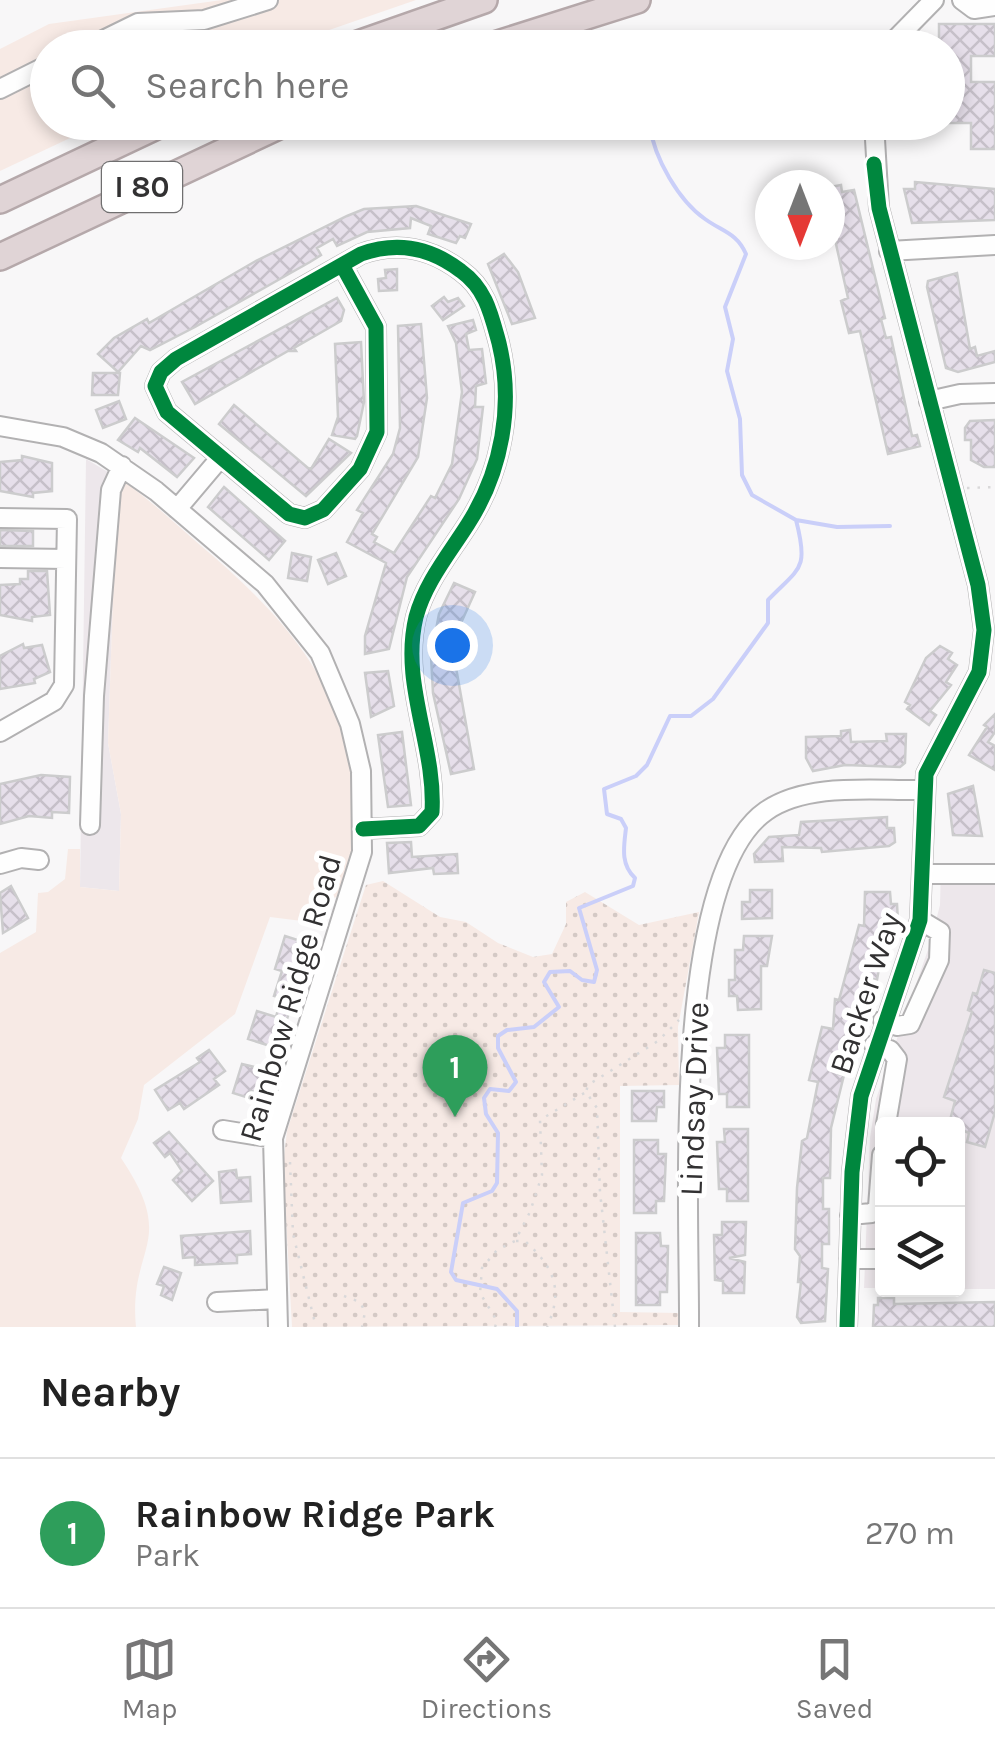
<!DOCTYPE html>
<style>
body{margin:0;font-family:Karla,sans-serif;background:#f6f6f6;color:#222}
.controls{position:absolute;right:30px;bottom:30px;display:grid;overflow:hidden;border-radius:10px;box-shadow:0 5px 15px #0003}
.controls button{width:90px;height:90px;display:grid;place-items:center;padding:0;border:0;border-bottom:2px solid #e0e0e0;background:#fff;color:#222;font:50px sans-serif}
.compass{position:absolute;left:755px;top:170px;width:90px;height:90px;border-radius:50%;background:#fff;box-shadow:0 5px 15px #0003;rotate:180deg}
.you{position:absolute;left:452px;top:645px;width:35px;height:35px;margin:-25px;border:8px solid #fff;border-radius:50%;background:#1a73e8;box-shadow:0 0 0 15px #1a73e833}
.badge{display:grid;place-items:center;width:65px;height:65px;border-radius:50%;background:#777677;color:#fff;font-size:32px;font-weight:700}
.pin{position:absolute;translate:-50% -82px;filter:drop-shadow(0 2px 5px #0008)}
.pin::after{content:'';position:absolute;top:52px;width:35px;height:30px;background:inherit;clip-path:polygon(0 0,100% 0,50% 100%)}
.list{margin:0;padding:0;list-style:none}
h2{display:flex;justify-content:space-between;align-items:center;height:130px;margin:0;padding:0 40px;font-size:42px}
h2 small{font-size:32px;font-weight:400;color:#767676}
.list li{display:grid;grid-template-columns:65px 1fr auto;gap:30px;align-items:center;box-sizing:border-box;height:150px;padding:0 40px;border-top:2px solid #e0e0e0}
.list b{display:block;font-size:38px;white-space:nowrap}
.list p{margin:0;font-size:32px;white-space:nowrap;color:#767676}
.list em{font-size:32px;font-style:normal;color:#767676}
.icon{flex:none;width:55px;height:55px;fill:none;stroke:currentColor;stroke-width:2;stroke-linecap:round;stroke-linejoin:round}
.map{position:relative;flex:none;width:995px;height:1327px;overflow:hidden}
.search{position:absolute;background:#fff;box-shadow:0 5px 15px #0003;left:30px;right:30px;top:30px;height:110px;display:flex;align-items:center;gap:25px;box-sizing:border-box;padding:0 35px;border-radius:55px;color:#767676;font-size:38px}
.sheet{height:280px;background:#fff}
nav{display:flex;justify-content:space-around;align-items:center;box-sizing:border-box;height:140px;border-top:2px solid #e0e0e0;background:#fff;font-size:28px;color:#767676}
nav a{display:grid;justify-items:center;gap:5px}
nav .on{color:#777677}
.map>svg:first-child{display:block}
</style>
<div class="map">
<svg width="995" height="1327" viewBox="0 0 995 1327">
<defs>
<pattern id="park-dots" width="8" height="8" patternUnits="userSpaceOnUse" patternTransform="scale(2.5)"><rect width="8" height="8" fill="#f7eae5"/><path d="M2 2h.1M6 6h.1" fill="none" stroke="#d4c9c5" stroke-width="1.8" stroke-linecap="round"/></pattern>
<pattern id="building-cross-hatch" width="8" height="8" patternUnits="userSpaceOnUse" patternTransform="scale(2.5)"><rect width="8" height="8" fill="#e6dfea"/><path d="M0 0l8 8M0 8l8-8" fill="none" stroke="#c6c0c9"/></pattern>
</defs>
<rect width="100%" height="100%" fill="#f8f7f8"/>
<path fill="#ede7eb" d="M86,459L123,481L116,509L108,743L121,814L119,891L80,887Z
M995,865V1289H958V1124H882V1288H864L870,1138L876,1099L930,944L940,905L941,866Z"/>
<path fill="#f7eae5" d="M222,0H416L280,47L48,48V122L102,123L0,171V49L49,24Z
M123,481C150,500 175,523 200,545C316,642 380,734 344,892L328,902L318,923L270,917L235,1014L144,1085L138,1119L121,1158C179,1244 128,1245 136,1327H0V953L36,932L38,893L48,892L65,879L68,849H80V887L119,891L121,814L108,743L116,509Z"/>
<path fill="url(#park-dots)" d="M383,881L440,917L466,922L498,943L533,957L552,954L566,924V902L585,892L639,925L699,912L678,1027L679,1085L620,1086V1312L679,1313V1325L292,1327L283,1165L287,1131L366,885Z"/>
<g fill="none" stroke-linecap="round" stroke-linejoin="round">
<path stroke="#cacff9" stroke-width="4" d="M796,520L837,527L890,526
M517,1327V1311L497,1289L456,1280L451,1272L463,1203L492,1191L497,1183L498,1133L486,1114L484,1098L490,1089L509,1091L516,1082L498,1048V1036L507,1030L534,1027L559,1007L544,982L550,972L570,971L582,980L594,982L597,970L579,908L633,886L635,878C620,864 624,846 626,828L621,819L607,814L604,789L636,776L647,765L670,716H691L713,699L768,623V600C800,567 809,570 796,520L752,495L742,475L740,419L727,371L733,339L725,307L746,254C737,233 723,232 705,219C679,201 654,158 650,126"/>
</g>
<path fill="url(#building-cross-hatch)" stroke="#cccccd" stroke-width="2.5" d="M939,24H995V56H971V82H995V149H971V123H948V48H939Z
M915,182L995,189V220L912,223L904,189H915Z
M841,185L842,192L854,190L885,318L881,319L886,338L891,337L912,436L917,435L920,446L888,454L860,331L849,333L841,301L848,298L834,235L830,236V187Z
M416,206L471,224L465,238L460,236L456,243L428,234L431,226L411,218L410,228L367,232L337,246L333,239L317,248L321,255L310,262L195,327L150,350L141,346L118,372L98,354L114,338L147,319L149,323L254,262L347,216L364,209Z
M504,254L518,272L535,318L512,324L488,264Z
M397,269V290L379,291L378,279L386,278L385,270Z
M957,273L970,349L975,347L977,356L995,351V362L958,372L946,368L927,287L928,281Z
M444,297L448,302L458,298L464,306L443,320L432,306Z
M337,298L344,310L341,321L294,348L296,351H288L195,404L182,382Z
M473,320L476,330L466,334L469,350L482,349L486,383L476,386L475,407H483L477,459L459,499L407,577L389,649L365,654V636L386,563L347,542L363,513L357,510L393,454L400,428L398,326L421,324L427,398L418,457L372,534L377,537L374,542L394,553L431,496L435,498L452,464L462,392L456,343L448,326Z
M361,342L364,402L357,436L355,439L332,435L338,417L335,344Z
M93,373H120L118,395H92Z
M119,401L126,419L103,428L96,410Z
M234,405L308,468L311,469L329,439L351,453L306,496L219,424Z
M135,418L194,458L177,477L140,448L138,452L118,440Z
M995,420V467H984L971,460V440H965V428L970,421Z
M22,456L52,463V491L33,493V497L0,491V462L22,460Z
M224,487L285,541L269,560L208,507Z
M0,530L33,531V546H0Z
M292,553L311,557L307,581L288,578Z
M336,553L346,576L328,584L318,560Z
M28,571H47L50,615L32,617V621L0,615V585L20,584V579H28Z
M454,583L475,592L461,623L455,662L474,769L451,774L433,693L431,656L439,614Z
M23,644L24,648L42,645L50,672L34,679L35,683L0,689V656Z
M940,646L952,653L948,659L957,665L946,682L951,685L930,711L936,715L929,725L907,709L910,705L905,702L926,658Z
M388,671L394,706L371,717L365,673Z
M995,714V732L988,742L995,746V770L969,755L987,727L984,725Z
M850,730L851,742L887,741L886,734H906L905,763L900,767L845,765L813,771L806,758V737L841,736V731Z
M402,732L411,805L388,807L378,735Z
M41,775L70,777L69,813L52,812V818L29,816L0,824V784Z
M973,786L982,836L953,835L948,794Z
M887,817V828H894L895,842L889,846L822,852L821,848L782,847L783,861L755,862L754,854L769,837L799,835L801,822Z
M411,842L412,857L457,854L458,873L434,874L433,868L389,873L387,843Z
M11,886L28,918L3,933L0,893Z
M750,890H772V918L742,919V902H750Z
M865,892H890L891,904H897L898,921H886L885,958L881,957L877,980L870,978L852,1045L846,1044L841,1055L838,1074L844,1075L831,1128L830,1178H823V1209H829V1244H822V1268L828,1269L825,1321L801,1323L797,1317L801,1282H798L800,1256L795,1249L797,1188L802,1141L807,1138L818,1082L809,1080L822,1027L833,1029L835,999L839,1000L859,925L864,926Z
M285,936L307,943L304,956L311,958L306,974L301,972L282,1036L275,1033L270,1046L248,1039L257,1011L276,1017L281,998L274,996L282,971L275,969Z
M744,936H772L767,966H761V1009L738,1010L737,996H729V980H735V950H743Z
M984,970L995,973V1112L985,1147L967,1142L969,1133L949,1124L955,1101L944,1097L972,1012L968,1010L973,993L977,994Z
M725,1035H749V1107H727V1094H719L717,1048H725Z
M209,1050L225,1071L214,1079L219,1085L184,1109L180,1103L168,1110L155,1090L200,1062L197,1058Z
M242,1064L271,1071L264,1094L251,1091L249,1098L233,1093Z
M632,1091H664V1107H657L656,1121H632Z
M724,1129H748V1201H727V1189H719L717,1142H725Z
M169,1132L213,1181L192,1201L173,1180L182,1171L170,1153L165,1157L154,1143Z
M634,1140H658V1154H666L664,1201H656V1213H634Z
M236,1170L237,1178L250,1177L251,1201L221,1203L219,1172Z
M722,1222H746L745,1255L729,1258L745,1262L744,1293H723V1281L715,1280L714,1235H722Z
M250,1231L251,1254L237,1255V1263L195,1265V1257L183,1258L181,1236Z
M636,1233H660L661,1246H668L667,1292H660V1305H636Z
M164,1267L181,1273L172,1300L161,1295L164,1286L157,1284Z
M878,1298H894V1304L995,1302V1327H873L874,1305H878Z"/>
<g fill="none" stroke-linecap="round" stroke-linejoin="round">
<defs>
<path id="minor" d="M962,0L974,9L995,6
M87,48L138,23L204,20L268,0
M887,48L934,0
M0,89L48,65
M889,251L995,245
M342,265L376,327L377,432L360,469L323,510L305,518L289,514L167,412L155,386L161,372L176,359L361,254C397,241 431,248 461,271C486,289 491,314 499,343C514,405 502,471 468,524C449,554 425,583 416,617C400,684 436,746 432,812L419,826L363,829
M929,401L960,394L995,393
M0,426L63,437L101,453L156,491L265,584L320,653L350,724L361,771L362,852L273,1138L278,1327
M177,509L221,457
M0,518L67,519L64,685L54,701L0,732
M0,558L66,559
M90,825L94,696L111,490L122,466
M0,864L21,858L39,860
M925,874H995
M883,1020L897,1026L910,1024L939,960L940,932L920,920
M874,1045L890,1050L897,1059L886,1124
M223,1130L273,1138
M850,1215L872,1213L878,1207L882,1155
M849,1259H882
M217,1302L277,1299
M689,1327C690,1215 670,878 766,811C808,782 874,791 923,790
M847,1327L852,1172L861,1096L920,920L926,774L979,672L984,630L978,585L879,208L874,122"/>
<path id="highway" d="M347,48L484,0
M485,48L637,0
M0,200L165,122
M0,257L287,122"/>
</defs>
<use href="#minor" stroke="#b2b1b2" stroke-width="22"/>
<use href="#highway" stroke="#b5a8aa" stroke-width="30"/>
<path stroke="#d9d8d9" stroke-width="2.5" stroke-dasharray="2.5 8" stroke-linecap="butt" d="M967,488L995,487
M290,1162L293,1234L316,1327
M516,1241H525C554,1267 564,1290 547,1327
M344,1296L360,1302L365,1312L362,1327
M495,1327L497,1321L480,1293L482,1268L497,1250L515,1241L530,1212L542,1175L540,1120L586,1092
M615,1327L600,1192L597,1108L586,1092L588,1085L658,1041L679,1020"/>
<use href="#minor" stroke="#fefefe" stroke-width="18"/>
<use href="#highway" stroke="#e0d4d6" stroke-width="25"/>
<defs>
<path id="cycleway" d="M342,265L376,327L377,432L360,469L323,510L305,518L289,514L167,412L155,386L161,372L176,359L361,254C397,241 431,248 461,271C486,289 491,314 499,343C514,405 502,471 468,524C449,554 425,583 416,617C400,684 436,746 432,812L419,826L363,829
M847,1327L852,1172L861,1096L920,920L926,774L979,672L984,630L978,585L879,208L874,164"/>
</defs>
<use href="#cycleway" stroke="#fff" stroke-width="21"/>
<use href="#cycleway" stroke="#00873e" stroke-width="15"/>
</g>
<g text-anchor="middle" stroke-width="10" stroke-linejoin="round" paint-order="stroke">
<rect fill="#fff" stroke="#706f70" stroke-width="2.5" x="102" y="162" width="80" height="50" rx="8"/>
<g font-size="30" font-weight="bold" fill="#323132">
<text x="142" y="197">I 80</text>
</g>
<g font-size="32" fill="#323132" stroke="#fff">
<text transform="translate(865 993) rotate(-72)" y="11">Backer Way</text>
<text transform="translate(290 998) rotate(-74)" y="11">Rainbow Ridge Road</text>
<text transform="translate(694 1099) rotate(-88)" y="11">Lindsay Drive</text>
</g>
</g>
</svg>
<div class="controls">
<button><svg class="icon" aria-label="locate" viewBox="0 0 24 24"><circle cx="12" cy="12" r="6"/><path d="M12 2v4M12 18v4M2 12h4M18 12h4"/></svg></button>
<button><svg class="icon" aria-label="layers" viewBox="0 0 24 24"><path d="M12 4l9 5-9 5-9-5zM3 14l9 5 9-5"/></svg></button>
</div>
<svg class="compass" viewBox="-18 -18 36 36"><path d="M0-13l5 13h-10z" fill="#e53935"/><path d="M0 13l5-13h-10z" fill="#767676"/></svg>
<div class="you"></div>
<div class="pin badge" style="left:455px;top:1117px;background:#2e9e5b">1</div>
<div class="search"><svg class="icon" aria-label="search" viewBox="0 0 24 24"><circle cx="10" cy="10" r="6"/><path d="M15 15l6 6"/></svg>Search here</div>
</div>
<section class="sheet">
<h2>Nearby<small></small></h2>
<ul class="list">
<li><span class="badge" style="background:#2e9e5b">1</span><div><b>Rainbow Ridge Park</b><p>Park</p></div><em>270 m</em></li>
</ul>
</section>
<nav>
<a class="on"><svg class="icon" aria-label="map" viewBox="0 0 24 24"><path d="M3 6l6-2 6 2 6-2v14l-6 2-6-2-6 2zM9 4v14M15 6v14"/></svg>Map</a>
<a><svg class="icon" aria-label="directions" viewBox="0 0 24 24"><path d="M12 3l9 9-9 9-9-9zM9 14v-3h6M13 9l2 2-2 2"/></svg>Directions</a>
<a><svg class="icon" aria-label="saved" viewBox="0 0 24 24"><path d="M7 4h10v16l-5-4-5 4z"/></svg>Saved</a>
</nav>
